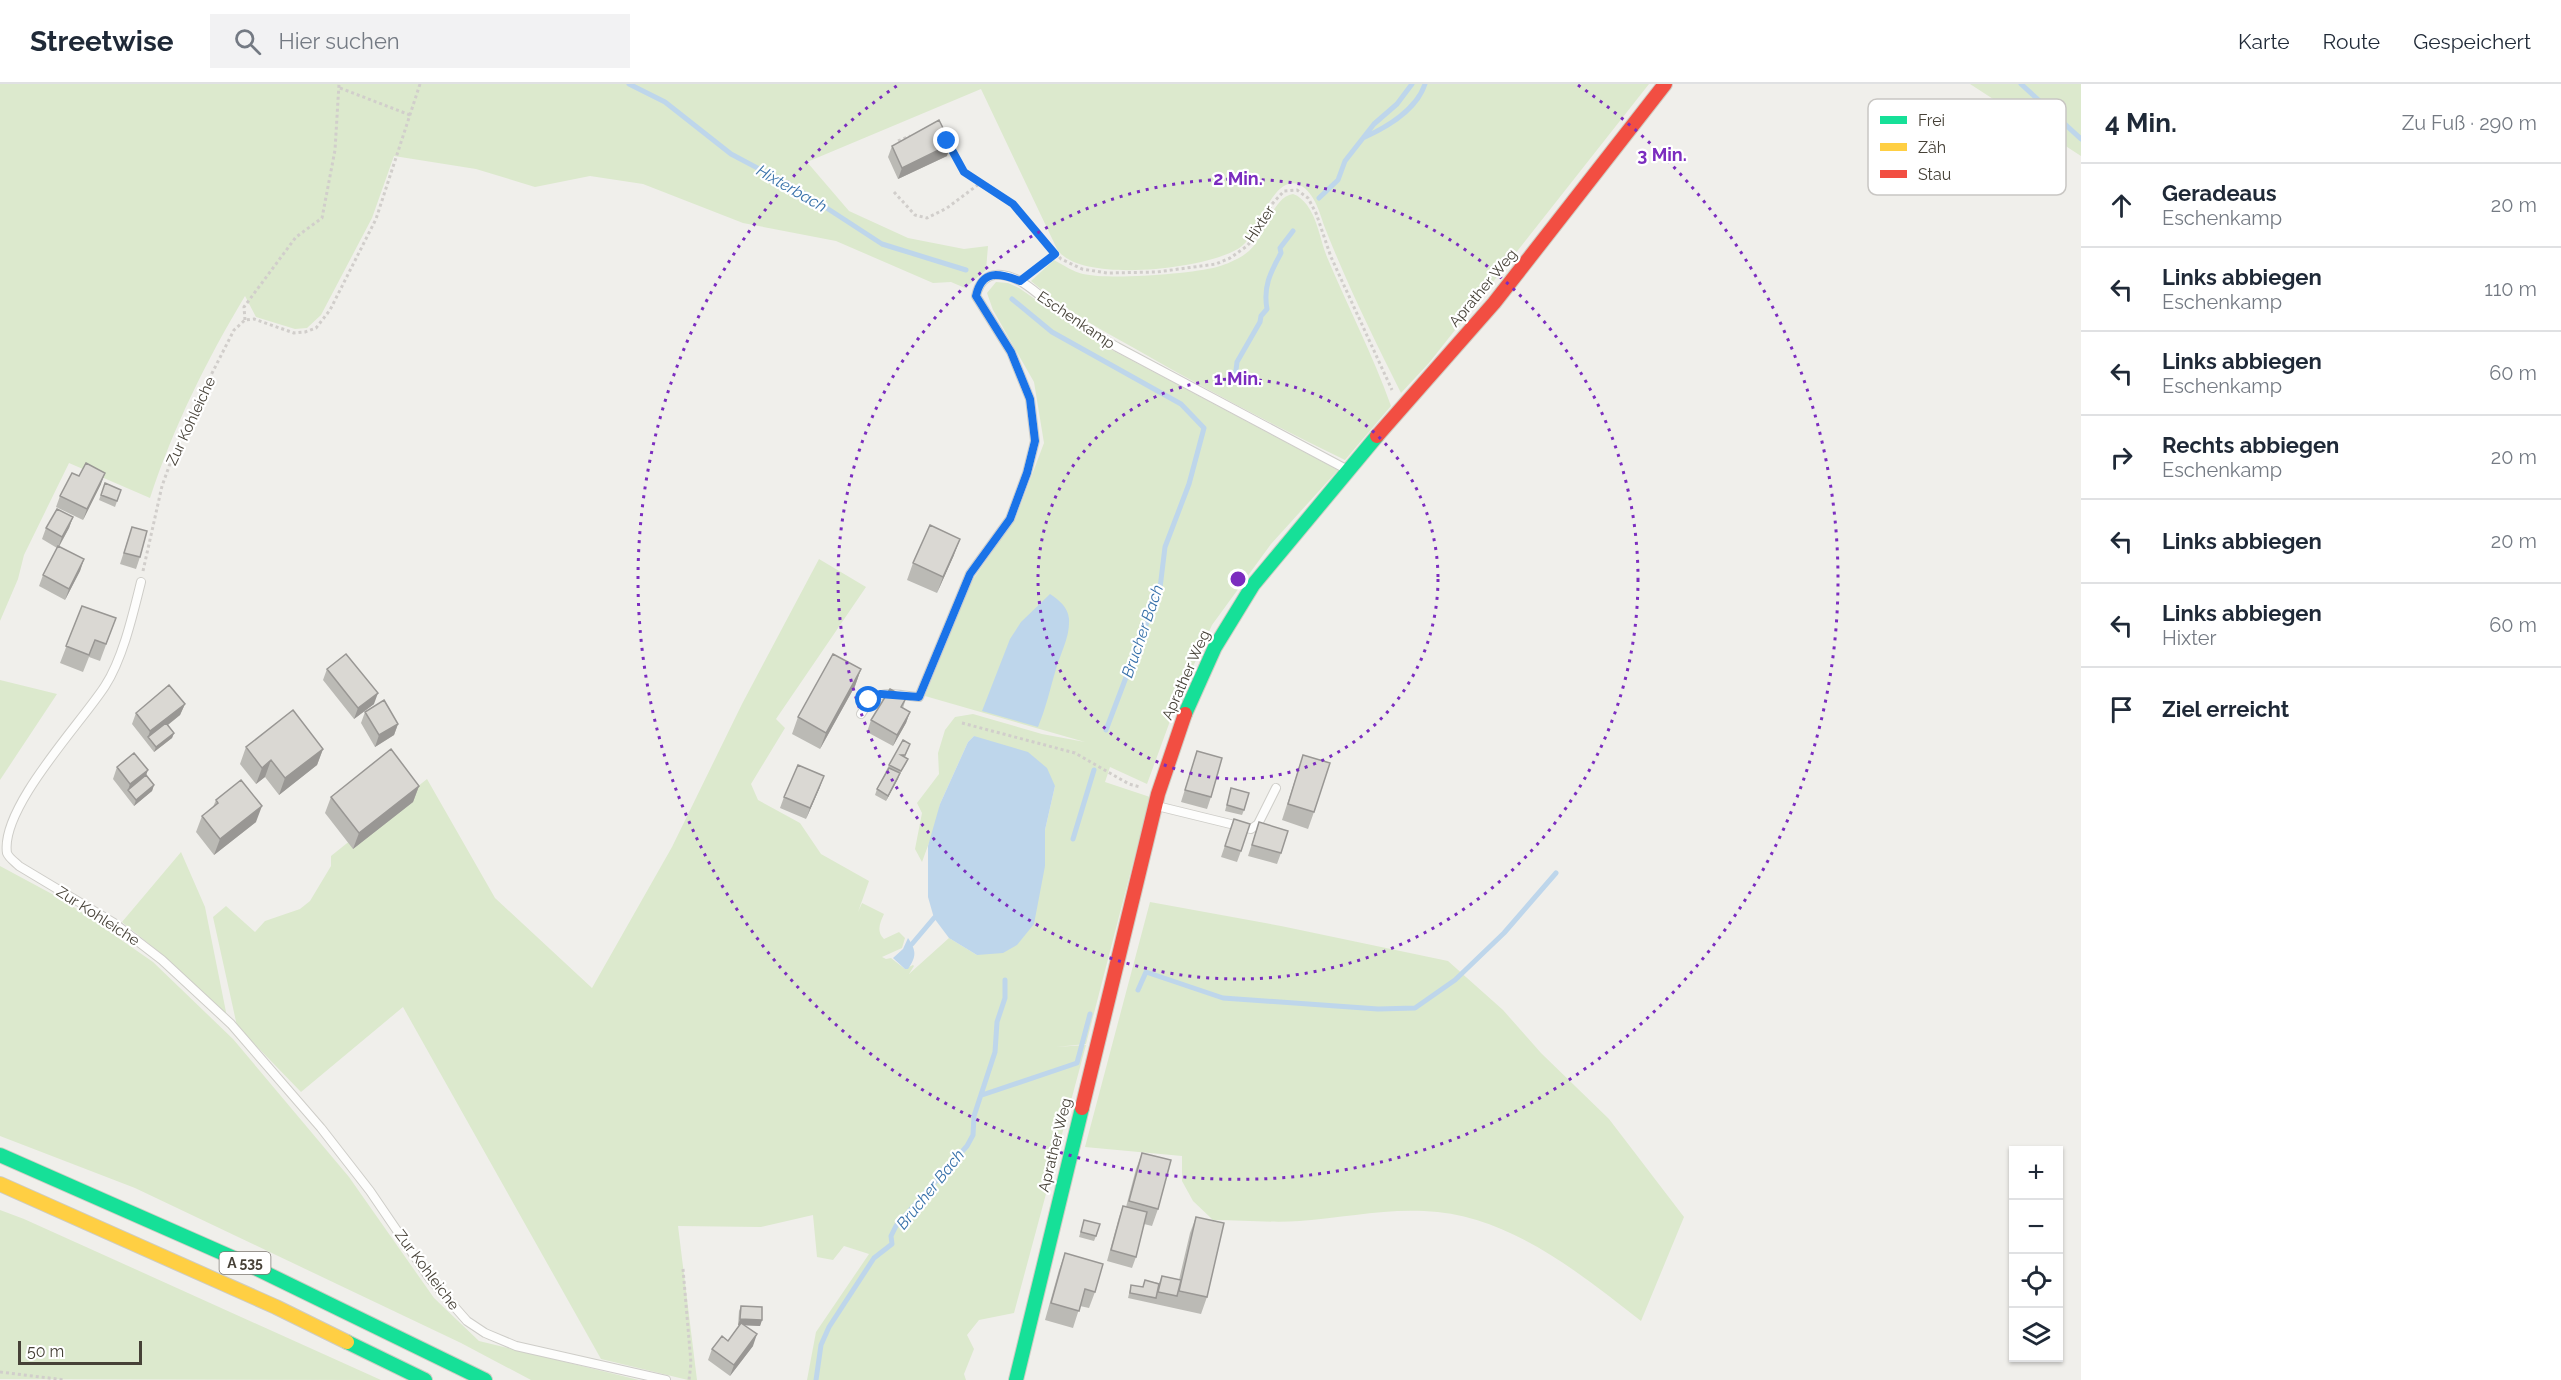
<!DOCTYPE html>
<html lang="de">
<meta charset="utf-8">
<style>
body{margin:0;font-family:Raleway,sans-serif;background:#f2f2f3;color:#1f2937}
.controls{position:absolute;right:18px;bottom:18px;display:grid;overflow:hidden;border-radius:0px;box-shadow:0 2px 4px #0004}
.controls button{width:54px;height:54px;display:grid;place-items:center;padding:0;border:0;border-bottom:2px solid #e0e1e3;background:#fff;color:#1f2937;font:30px sans-serif}
.scale{position:absolute;left:18px;bottom:15px;width:124px;box-sizing:border-box;padding-left:6px;border:3px solid #464137;border-top:0;font-size:16px;line-height:21px;white-space:nowrap;color:#464137;-webkit-text-stroke:4px #fff;paint-order:stroke}
.stop{position:absolute;width:18px;height:18px;margin:-14px;border:4px solid #1a73e8;border-radius:50%;background:#fff}
.stop.end{background:#1a73e8;border-color:#fff;box-shadow:0 2px 6px #0008}
.list{margin:0;padding:0;list-style:none}
h2{display:flex;justify-content:space-between;align-items:center;height:78px;margin:0;padding:0 24px;font-size:26px}
h2 small{font-size:20px;font-weight:400;color:#747a83}
.list li{display:grid;grid-template-columns:39px 1fr auto;gap:18px;align-items:center;box-sizing:border-box;height:84px;padding:0 24px;border-top:2px solid #e0e1e3}
.list b{display:block;font-size:22px;white-space:nowrap}
.list p{margin:0;font-size:20px;white-space:nowrap;color:#747a83}
.list em{font-size:20px;font-style:normal;color:#747a83}
.icon{flex:none;width:33px;height:33px;fill:none;stroke:currentColor;stroke-width:2;stroke-linecap:round;stroke-linejoin:round}
.map{position:relative;flex:none;width:2081px;height:1296px;overflow:hidden}
header{display:flex;align-items:center;gap:36px;box-sizing:border-box;height:84px;padding:0 30px;background:#fff;border-bottom:2px solid #e0e1e3}
header strong{font-size:28px}
nav{display:flex;gap:33px;margin-inline-start:auto;font-size:21px}
.search{width:420px;height:54px;background:#f2f2f3;display:flex;align-items:center;gap:15px;box-sizing:border-box;padding:0 21px;border-radius:0px;color:#747a83;font-size:22px}
main{display:flex}
aside{flex:1;background:#fff}
.map>svg:first-child{display:block}
</style>
<header>
<strong>Streetwise</strong>
<div class="search"><svg class="icon" aria-label="search" viewBox="0 0 24 24"><circle cx="10" cy="10" r="6"/><path d="M15 15l6 6"/></svg>Hier suchen</div>
<nav><a>Karte</a><a>Route</a><a>Gespeichert</a></nav>
</header>
<main>
<div class="map">
<svg width="2081" height="1296" viewBox="0 0 2081 1296">
<rect width="100%" height="100%" fill="#f0efeb"/>
<path fill="#dce9cd" d="M0,0H1649L1429,279L1401,309C1374,255 1347,200 1325,144C1320,130 1315,109 1300,101C1273,88 1259,149 1242,162C1213,185 1079,201 1057,165L981,5L807,78L849,127L908,154L964,165L988,162L986,186L965,204L951,198L933,199L836,157L743,139L643,100L590,92L535,103L476,85L394,72L372,134L321,231L307,244L295,245L256,233L245,212C207,275 173,344 150,414L69,379L24,471L18,495L0,537Z
M1970,0H2081V72Z
M1293,110C1299,112 1303,116 1307,121C1318,136 1320,156 1327,173C1348,223 1373,271 1391,322L1345,376C1273,341 1203,304 1134,264C1098,244 1062,224 1031,197L1054,176C1063,181 1074,188 1083,190C1110,196 1190,190 1217,183C1227,180 1242,174 1250,166C1266,151 1272,113 1293,110Z
M996,198L1008,199L1019,204L1097,258L1338,386L1271,460L1212,541L1177,618L1147,700L1110,683L1105,698L1150,713L1086,960L1056,963L1086,961L1014,1229L979,1236L967,1251L974,1265L964,1290L966,1296H807L816,1248L869,1170L844,1162L833,1176L817,1173L813,1131L761,1143L678,1142L697,1296H688L601,1275L403,923L301,1008L237,942L213,833L226,822L255,848L265,837L300,825L310,817L331,782V772L427,695L495,814L592,904L672,763L742,620L819,475L866,503L776,635L785,644L751,700L758,716L800,739L821,770L869,797L858,828L862,819L884,830C880,839 876,847 884,855L899,848L905,854L902,864L882,873L886,875L891,874L905,885L913,881L914,882L909,890L949,854L977,871L1045,782V746L1055,702L974,652L968,658L940,720L937,737L922,778L915,765L922,729L917,719L939,690L938,669L945,646L955,633L973,630L1042,650L1085,658L925,612L970,500L1016,433L1044,359L1034,298L993,226L987,209Z
M0,596L57,610L0,696Z
M181,768L205,823L227,933L164,872L122,838Z
M0,782L65,817L153,878L233,955L349,1093L434,1214L479,1257L639,1296H531L461,1259L135,1104L0,1052Z
M1150,818L1281,842L1448,877L1503,926L1541,969L1609,1035L1684,1133L1641,1237C1578,1188 1508,1130 1424,1127C1382,1125 1341,1134 1300,1137C1271,1139 1242,1136 1213,1136L1193,1117L1182,1097V1072L1085,1063Z
M0,1126L24,1135L381,1296L0,1295Z"/>
<path fill="#bed6eb" d="M1050,510C1059,516 1068,523 1069,535C1070,553 1061,568 1056,585C1050,605 1046,624 1038,643L982,627L1010,555L1021,538Z
M974,652L1028,668L1047,684L1055,702L1045,746V782L1034,840L1017,861L1003,869L977,871L949,854L934,834L928,813V762L940,720L968,658Z
M908,854C916,866 917,872 908,885H905L893,874L903,865Z"/>
<g fill="none" stroke-linecap="round" stroke-linejoin="round">
<path stroke="#bed6eb" stroke-width="5" d="M629,0L665,18L731,70L799,106L882,160L966,186
M2021,0L2081,55
M1365,53C1387,43 1417,25 1425,0
M1319,114L1338,96L1345,77L1374,40L1397,20L1412,0
M1012,215L1052,248L1181,320L1204,344L1189,400L1165,463L1160,504L1106,646
M1228,300L1235,294L1237,278L1260,238L1261,232L1267,225C1263,203 1270,189 1281,169L1280,164L1293,147
M1073,755L1094,686
M912,860L934,834
M1138,906L1146,888L1223,914L1378,925L1415,924L1455,896L1504,849L1556,789
M982,1011L1077,979L1090,930
M816,1296L821,1261L829,1243L874,1174L892,1160L891,1152L896,1142L967,1062L973,1051L974,1032L995,968L997,938L1005,914V896"/>
<defs>
<path id="lane" d="M141,498C133,530 123,574 105,602C82,638 0,724 7,769C9,774 15,778 19,782L114,839L162,876L231,940L321,1044L370,1107L430,1195L467,1237L485,1249L516,1262L666,1296
M861,630C877,602 891,611 919,613L970,490L1010,435L1027,389L1035,357L1030,315L1011,268L976,212C979,198 987,189 1002,191C1023,193 1041,214 1057,225C1077,239 1097,251 1117,263L1346,385
M1157,722L1251,745L1258,740L1276,704"/>
<path id="fast" d="M1185,630L1215,563L1253,501L1377,352
M0,1071L245,1179L485,1296
M347,1258L425,1296
M1016,1296L1082,1024"/>
<path id="slow" d="M0,1100L276,1223L347,1258"/>
<path id="jam" d="M1377,352L1494,219L1665,0
M1082,1024L1158,710L1185,630"/>
</defs>
<use href="#lane" stroke="#cecdc8" stroke-width="10"/>
<use href="#fast" stroke="#ceccc2" stroke-width="16"/>
<use href="#slow" stroke="#ceccc2" stroke-width="16"/>
<use href="#jam" stroke="#ceccc2" stroke-width="16"/>
<path stroke="#d1cecb" stroke-width="3" stroke-dasharray="3 3" stroke-linecap="butt" d="M340,4L410,31
M898,57L910,52
M948,59L964,88L979,100
M894,108L915,131L927,134L947,124L979,100L997,108L1013,120L1061,175L1082,185L1107,189L1157,188L1216,180L1230,174L1247,162L1257,150L1272,120L1284,107L1297,106L1308,114L1316,129L1331,173L1392,306
M1030,189L1055,170
M245,236L244,223L296,153L322,134L335,66L339,0
M143,487L162,402L180,352L234,246L245,236L254,235L294,249L305,248L316,244L330,226L376,135L420,0
M962,639L1075,669L1129,700L1140,703
M683,1185L691,1279L689,1296
M0,1288L65,1296"/>
<use href="#lane" stroke="#fdfdfc" stroke-width="8"/>
<use href="#fast" stroke="#16e098" stroke-width="14"/>
<use href="#slow" stroke="#ffcf43" stroke-width="14"/>
<use href="#jam" stroke="#f24e42" stroke-width="14"/>
</g>
<path fill="#bbbab5" d="M892,62L947,72L898,95L888,73Z
M79,392L101,400L83,436L56,423L60,412Z
M105,399L121,406L115,423L99,416Z
M73,433L69,444L59,463L84,475L80,487L65,516L39,502L43,491L57,464L42,455L46,444Z
M132,443L140,473L136,485L120,480Z
M954,471L937,509L907,496L913,479Z
M82,522L116,534L100,577L89,573L83,588L60,579Z
M327,585L374,620L354,635L323,596Z
M861,585L855,602L820,665L792,650L798,633Z
M906,614L903,624L910,628L906,639L893,662L867,648L871,636Z
M185,620L180,631L168,641L174,649L172,654L154,668L132,640L136,629Z
M365,628L398,640L394,651L375,663L361,639Z
M910,660L905,673L908,675L906,680L898,693L886,717L875,711L877,705L889,681Z
M246,663L323,665L317,681L279,711L265,693L256,700L240,680Z
M1197,667L1211,713L1207,725L1181,718Z
M1303,671L1314,728L1308,745L1282,736Z
M117,683L154,701L152,707L134,722L113,695Z
M419,702L413,718L353,765L325,729L331,713Z
M820,703L806,735L780,724L784,713Z
M1231,704L1244,726L1242,731L1225,727Z
M216,716L256,738L214,771L196,748L202,732L213,723Z
M1234,735L1241,767L1237,778L1221,773Z
M1259,738L1281,769L1277,780L1248,772Z
M1142,1069L1158,1125L1152,1142L1144,1140L1136,1173L1132,1184L1107,1177L1119,1133L1123,1122L1126,1123L1136,1085Z
M1196,1133L1207,1213L1201,1230L1128,1214L1131,1201L1143,1203L1145,1196L1159,1199L1162,1192L1179,1196L1190,1149Z
M1084,1136L1096,1152L1094,1157L1079,1153Z
M1065,1169L1095,1208L1089,1224L1080,1222L1073,1244L1045,1236L1059,1186Z
M741,1222L762,1236L760,1242L744,1241L753,1262L730,1292L708,1276L712,1265L728,1257L740,1241H738L739,1227Z"/>
<path fill="#999794" d="M951,60L947,72L898,95L902,84Z
M105,389L101,400L83,436L87,425Z
M73,433L69,444L58,464L62,453Z
M960,455L954,471L937,509L943,493Z
M84,475L80,487L65,516L69,505Z
M861,585L855,602L820,665L826,649Z
M378,609L374,620L354,635L358,624Z
M185,620L180,631L150,655L148,653L150,647Z
M910,628L906,639L893,662L897,651Z
M398,640L394,651L375,663L379,651Z
M174,649L172,654L154,668L156,663Z
M323,665L317,681L279,711L285,694Z
M271,676L265,693L256,700L262,684Z
M148,686L144,697L128,706L130,700Z
M900,689L898,695L886,717L888,712Z
M824,692L820,703L806,735L810,724Z
M154,701L152,707L134,722L136,716Z
M419,702L413,718L353,765L359,749Z
M262,722L256,738L214,771L220,755Z
M740,1235L762,1236L760,1242L738,1241Z
M757,1250L753,1262L730,1292L734,1281Z"/>
<path fill="#dad8d3" stroke="#999794" stroke-width="1.5" d="M939,36L951,60L902,84L892,62Z
M86,379L105,389L87,425L60,412L72,389L79,392Z
M105,399L121,406L117,417L101,411Z
M57,425L73,433L62,453L46,444Z
M930,441L960,455L943,493L913,479Z
M132,443L147,447L140,473L124,469Z
M58,462L84,475L69,505L43,491Z
M82,522L116,534L106,560L95,556L89,571L66,562Z
M346,570L378,609L358,624L327,585Z
M833,570L861,585L826,649L798,633Z
M169,601L185,620L150,647L136,629Z
M890,605L906,614L901,623L910,628L897,651L871,636Z
M384,616L398,640L379,651L365,628Z
M293,626L323,665L285,694L271,676L262,684L246,663Z
M166,639L174,649L156,663L148,653Z
M903,656L910,660L905,671H901L908,675L901,687L889,681Z
M391,665L419,702L359,749L331,713Z
M1197,667L1222,674L1211,713L1185,706Z
M134,669L148,686L130,700L117,683Z
M1303,671L1330,679L1314,728L1288,720Z
M798,681L824,692L810,724L784,713Z
M889,684L900,689L888,712L877,705Z
M146,691L154,701L136,716L128,706Z
M241,696L262,722L220,755L202,732L218,719L216,716Z
M1231,704L1249,709L1244,726L1227,721Z
M1234,735L1250,740L1241,767L1225,762Z
M1259,738L1288,747L1281,769L1252,761Z
M1142,1069L1171,1076L1158,1125L1129,1117Z
M1123,1122L1147,1128L1136,1173L1111,1166Z
M1196,1133L1224,1139L1207,1213L1179,1207Z
M1084,1136L1100,1140L1096,1152L1081,1148Z
M1065,1169L1103,1180L1095,1208L1085,1205L1079,1227L1051,1219Z
M1162,1192L1181,1196L1177,1212L1158,1208Z
M1145,1196L1159,1200L1156,1214L1130,1209L1131,1201L1143,1203Z
M741,1222L762,1223V1236L740,1235Z
M741,1239L757,1250L734,1281L712,1265L722,1252L728,1257Z"/>
<g fill="none" stroke-linecap="round" stroke-linejoin="round">
<path stroke="#1a73e8" stroke-width="8" d="M869,616L880,610L919,613L970,490L1010,435L1027,389L1035,357L1030,315L1011,268L976,212C982,185 999,189 1020,197L1055,170L1013,120L964,88L947,57"/>
</g>
<g fill="none" stroke="#7b2cbf" stroke-width="3" stroke-dasharray="3 6">
<circle cx="1238" cy="495" r="200"/>
<circle cx="1238" cy="495" r="400"/>
<path d="M1578 1A600 600 0 1 1 898 1"/>
</g>
<g text-anchor="middle" stroke-width="4.5" stroke-linejoin="round" paint-order="stroke">
<rect fill="#fff" stroke="#7e7a73" stroke-width="1.5" x="219.5" y="1168" width="51" height="22" rx="4.5"/>
<g font-size="14" font-weight="bold" fill="#464137">
<text x="245" y="1184">A 535</text>
</g>
<g font-size="15" fill="#464137" stroke="#fff">
<text transform="translate(1260 140) rotate(-57)" y="5">Hixter</text>
<text transform="translate(1483 204) rotate(-50)" y="5">Aprather Weg</text>
<text transform="translate(1076 236) rotate(34)" y="5">Eschenkamp</text>
<text transform="translate(191 337) rotate(-65)" y="5">Zur Kohleiche</text>
<text transform="translate(1186 591) rotate(-66)" y="5">Aprather Weg</text>
<text transform="translate(98 832) rotate(33)" y="5">Zur Kohleiche</text>
<text transform="translate(1055 1061) rotate(-76)" y="5">Aprather Weg</text>
<text transform="translate(427 1186) rotate(53)" y="5">Zur Kohleiche</text>
</g>
<g font-size="16" font-style="italic" fill="#3871aa" stroke="#fff">
<text transform="translate(792 104) rotate(30)" y="6">Hixterbach</text>
<text transform="translate(1142 547) rotate(-71)" y="6">Brucher Bach</text>
<text transform="translate(930 1105) rotate(-51)" y="6">Brucher Bach</text>
</g>
</g>
<rect x="1868" y="15" width="198" height="96" rx="9" fill="#fff" stroke="#c8c6c3" stroke-width="1.5"/>
<rect x="1880" y="32" width="27" height="8" fill="#16e098"/>
<rect x="1880" y="59" width="27" height="8" fill="#ffcf43"/>
<rect x="1880" y="86" width="27" height="8" fill="#f24e42"/>
<g font-size="16" fill="#464137">
<text x="1918" y="42">Frei</text>
<text x="1918" y="69">Zäh</text>
<text x="1918" y="96">Stau</text>
</g>
<circle cx="1238" cy="495" r="9" fill="#7b2cbf" stroke="#fff" stroke-width="3"/>
<g font-size="18" text-anchor="middle" font-weight="bold" fill="#7b2cbf" stroke="#fff" stroke-width="4.5" stroke-linejoin="round" paint-order="stroke">
<text x="1662" y="77">3 Min.</text>
<text x="1238" y="101">2 Min.</text>
<text x="1238" y="301">1 Min.</text>
</g>
</svg>
<div class="controls">
<button>+</button>
<button>−</button>
<button><svg class="icon" aria-label="locate" viewBox="0 0 24 24"><circle cx="12" cy="12" r="6"/><path d="M12 2v4M12 18v4M2 12h4M18 12h4"/></svg></button>
<button><svg class="icon" aria-label="layers" viewBox="0 0 24 24"><path d="M12 4l9 5-9 5-9-5zM3 14l9 5 9-5"/></svg></button>
</div>
<div class="scale">50 m</div>
<div class="stop" style="left:869px;top:616px"></div>
<div class="stop end" style="left:947px;top:57px"></div>
</div>
<aside>
<h2>4 Min.<small>Zu Fuß · 290 m</small></h2>
<ul class="list">
<li><svg class="icon" aria-label="ahead" viewBox="0 0 24 24"><path d="M12 20V5M6 11l6-6 6 6"/></svg><div><b>Geradeaus</b><p>Eschenkamp</p></div><em>20 m</em></li>
<li><svg class="icon" aria-label="left" viewBox="0 0 24 24"><path d="M17 20v-9H6M10 6l-5 5 5 5"/></svg><div><b>Links abbiegen</b><p>Eschenkamp</p></div><em>110 m</em></li>
<li><svg class="icon" aria-label="left" viewBox="0 0 24 24"><path d="M17 20v-9H6M10 6l-5 5 5 5"/></svg><div><b>Links abbiegen</b><p>Eschenkamp</p></div><em>60 m</em></li>
<li><svg class="icon" aria-label="right" viewBox="0 0 24 24"><path d="M7 20v-9h11M14 6l5 5-5 5"/></svg><div><b>Rechts abbiegen</b><p>Eschenkamp</p></div><em>20 m</em></li>
<li><svg class="icon" aria-label="left" viewBox="0 0 24 24"><path d="M17 20v-9H6M10 6l-5 5 5 5"/></svg><div><b>Links abbiegen</b></div><em>20 m</em></li>
<li><svg class="icon" aria-label="left" viewBox="0 0 24 24"><path d="M17 20v-9H6M10 6l-5 5 5 5"/></svg><div><b>Links abbiegen</b><p>Hixter</p></div><em>60 m</em></li>
<li><svg class="icon" aria-label="arrive" viewBox="0 0 24 24"><path d="M6 21V4h12l-3 4 3 4H6"/></svg><div><b>Ziel erreicht</b></div></li>
</ul>
</aside>
</main>
